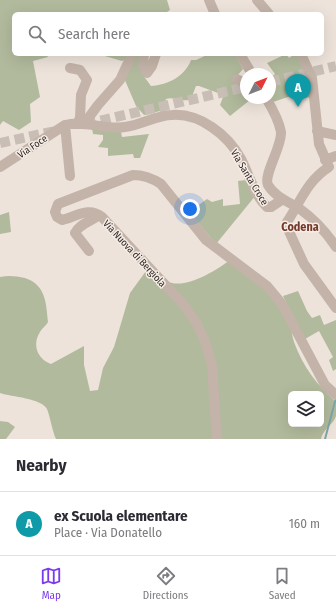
<!DOCTYPE html>
<meta charset="utf-8">
<style>
body{margin:0;font-family:"Fira Sans Condensed",sans-serif;background:#f7f7f7;color:#2b2b33}
.controls{position:absolute;right:12px;bottom:12px;display:grid;overflow:hidden;border-radius:6px;box-shadow:0 4px 16px #0002}
.controls button{width:36px;height:36px;display:grid;place-items:center;padding:0;border:0;border-bottom:1px solid #e1e1e2;background:#fff;color:#2b2b33;font:20px sans-serif}
.compass{position:absolute;left:240px;top:68px;width:36px;height:36px;border-radius:50%;background:#fff;box-shadow:0 4px 16px #0002;rotate:48deg}
.you{position:absolute;left:190px;top:209px;width:14px;height:14px;margin:-10px;border:3px solid #fff;border-radius:50%;background:#1a73e8;box-shadow:0 0 0 6px #1a73e833}
.badge{display:grid;place-items:center;width:26px;height:26px;border-radius:50%;background:#7c3aed;color:#fff;font-size:13px;font-weight:700}
.pin{position:absolute;translate:-50% -33px;filter:drop-shadow(0 1px 2px #0008)}
.pin::after{content:'';position:absolute;top:21px;width:14px;height:12px;background:inherit;clip-path:polygon(0 0,100% 0,50% 100%)}
.list{margin:0;padding:0;list-style:none}
h2{display:flex;justify-content:space-between;align-items:center;height:52px;margin:0;padding:0 16px;font-size:17px}
h2 small{font-size:13px;font-weight:400;color:#7c7c81}
.list li{display:grid;grid-template-columns:26px 1fr auto;gap:12px;align-items:center;box-sizing:border-box;height:64px;padding:0 16px;border-top:1px solid #e1e1e2}
.list b{display:block;font-size:15px;white-space:nowrap}
.list p{margin:0;font-size:13px;white-space:nowrap;color:#7c7c81}
.list em{font-size:13px;font-style:normal;color:#7c7c81}
.icon{flex:none;width:22px;height:22px;fill:none;stroke:currentColor;stroke-width:2;stroke-linecap:round;stroke-linejoin:round}
.map{position:relative;flex:none;width:336px;height:439px;overflow:hidden}
.search{position:absolute;background:#fff;box-shadow:0 4px 16px #0002;left:12px;right:12px;top:12px;height:44px;display:flex;align-items:center;gap:10px;box-sizing:border-box;padding:0 14px;border-radius:6px;color:#7c7c81;font-size:15px}
.sheet{height:116px;background:#fff}
nav{display:flex;justify-content:space-around;align-items:center;box-sizing:border-box;height:56px;border-top:1px solid #e1e1e2;background:#fff;font-size:11px;color:#7c7c81}
nav a{display:grid;justify-items:center;gap:2px}
nav .on{color:#7c3aed}
.map>svg:first-child{display:block}
</style>
<div class="map">
<svg width="336" height="439" viewBox="0 0 336 439">
<rect width="100%" height="100%" fill="#ede3da"/>
<path fill="#b2ba9d" fill-rule="evenodd" d="M0,0H167L170,10L164,14H14V54H46L48,57L33,61L40,97L30,104L31,122L19,130L3,121L0,125Z
M98,54H128L126,59L122,61Z
M137,54H143V75L151,86C168,85 185,76 191,60H196L209,54H235L243,69L237,76L246,88V98H261L254,101L250,100L230,116L220,105L223,97L221,94L199,86H196L191,99C182,103 174,96 166,99L164,110L144,115L136,106L124,78Z
M286,54L289,58L295,54H299L306,69L311,97L304,98L303,95L291,96L273,102L270,96V79L275,74L267,63Z
M92,128L121,132L122,137L149,134L140,158H134L133,154L108,156V148L98,147L103,140V135L93,134Z
M246,180L256,195L216,244L189,212L207,199L212,202L223,199V206L240,204L238,181Z
M9,212L11,232L0,234V215Z
M230,260C250,275 273,290 286,313C291,321 291,333 294,342C303,367 317,385 336,402C336,406 336,412 336,416C333,425 323,429 321,439H56C52,430 50,416 47,409C41,398 12,397 0,393V277C9,275 16,276 25,278C46,285 46,303 48,322C46,326 42,328 40,332C32,344 37,359 51,364L84,346V365L90,391L98,390L103,368L114,347L130,293L146,271C154,275 164,281 172,283C189,287 217,270 230,260ZM291,394H321V424H291Z
M298,291L307,311L312,318L320,315L324,325L336,320V369L333,371L329,360L333,357L319,331L305,339L283,296Z
M0,421L8,422L15,427L6,439H0Z"/>
<g fill="none" stroke-linecap="round" stroke-linejoin="round">
<path stroke="#7da6a6" stroke-width="2" d="M325,439L336,398"/>
<path stroke="#c8beb6" stroke-width="10" stroke-dasharray="10 5" stroke-linecap="butt" d="M270,82L336,66
M86,124L246,87
M0,143L55,131"/>
<path stroke="#c3b3a8" stroke-width="10" d="M209,0L215,14
M257,0L269,14
M144,54L143,66L147,73L152,66L156,54
M240,54L252,74
M301,54L312,78L319,144L329,167C307,181 301,201 287,222V227L304,264L336,308
M70,68L80,70L87,80L81,95L80,118L77,124
M237,79L246,84
M266,98C272,108 279,120 281,132C282,147 263,175 268,185C275,197 289,202 300,209C314,219 326,232 336,247
M84,124L98,105L120,80L132,54
M65,125L70,176
M317,131L336,135
M325,160L336,156
M0,167L65,125C85,120 105,130 125,127C141,125 157,115 172,115C200,113 228,135 241,159C249,174 254,195 267,207H271L283,199
M89,251L75,233C80,223 91,222 99,215
M217,439L212,366L206,344L196,322L183,304L102,217C88,206 76,217 62,220L57,217L55,212L58,204L133,175C144,175 152,178 161,184L206,240L267,286L282,304L325,385L336,395"/>
</g>
<g text-anchor="middle" stroke-width="3" stroke-linejoin="round" paint-order="stroke">
<g font-size="10" fill="#322a27" stroke="#f6ede6">
<text transform="translate(32 146) rotate(-34)" y="4">Via Foce</text>
<text transform="translate(250 177) rotate(59)" y="4">Via Santa Croce</text>
<text transform="translate(135 253) rotate(47)" y="4">Via Nuova di Bergiola</text>
</g>
<g font-size="12" font-weight="bold" fill="#75392b" stroke="#f6ede6">
<text x="300" y="231">Codena</text>
</g>
</g>
</svg>
<div class="controls">
<button><svg class="icon" aria-label="layers" viewBox="0 0 24 24"><path d="M12 4l9 5-9 5-9-5zM3 14l9 5 9-5"/></svg></button>
</div>
<svg class="compass" viewBox="-18 -18 36 36"><path d="M0-13l5 13h-10z" fill="#e53935"/><path d="M0 13l5-13h-10z" fill="#7c7c81"/></svg>
<div class="you"></div>
<div class="pin badge" style="left:298px;top:107px;background:#0f9aa8">A</div>
<div class="search"><svg class="icon" aria-label="search" viewBox="0 0 24 24"><circle cx="10" cy="10" r="6"/><path d="M15 15l6 6"/></svg>Search here</div>
</div>
<section class="sheet">
<h2>Nearby<small></small></h2>
<ul class="list">
<li><span class="badge" style="background:#0f9aa8">A</span><div><b>ex Scuola elementare</b><p>Place · Via Donatello</p></div><em>160 m</em></li>
</ul>
</section>
<nav>
<a class="on"><svg class="icon" aria-label="map" viewBox="0 0 24 24"><path d="M3 6l6-2 6 2 6-2v14l-6 2-6-2-6 2zM9 4v14M15 6v14"/></svg>Map</a>
<a><svg class="icon" aria-label="directions" viewBox="0 0 24 24"><path d="M12 3l9 9-9 9-9-9zM9 14v-3h6M13 9l2 2-2 2"/></svg>Directions</a>
<a><svg class="icon" aria-label="saved" viewBox="0 0 24 24"><path d="M7 4h10v16l-5-4-5 4z"/></svg>Saved</a>
</nav>
